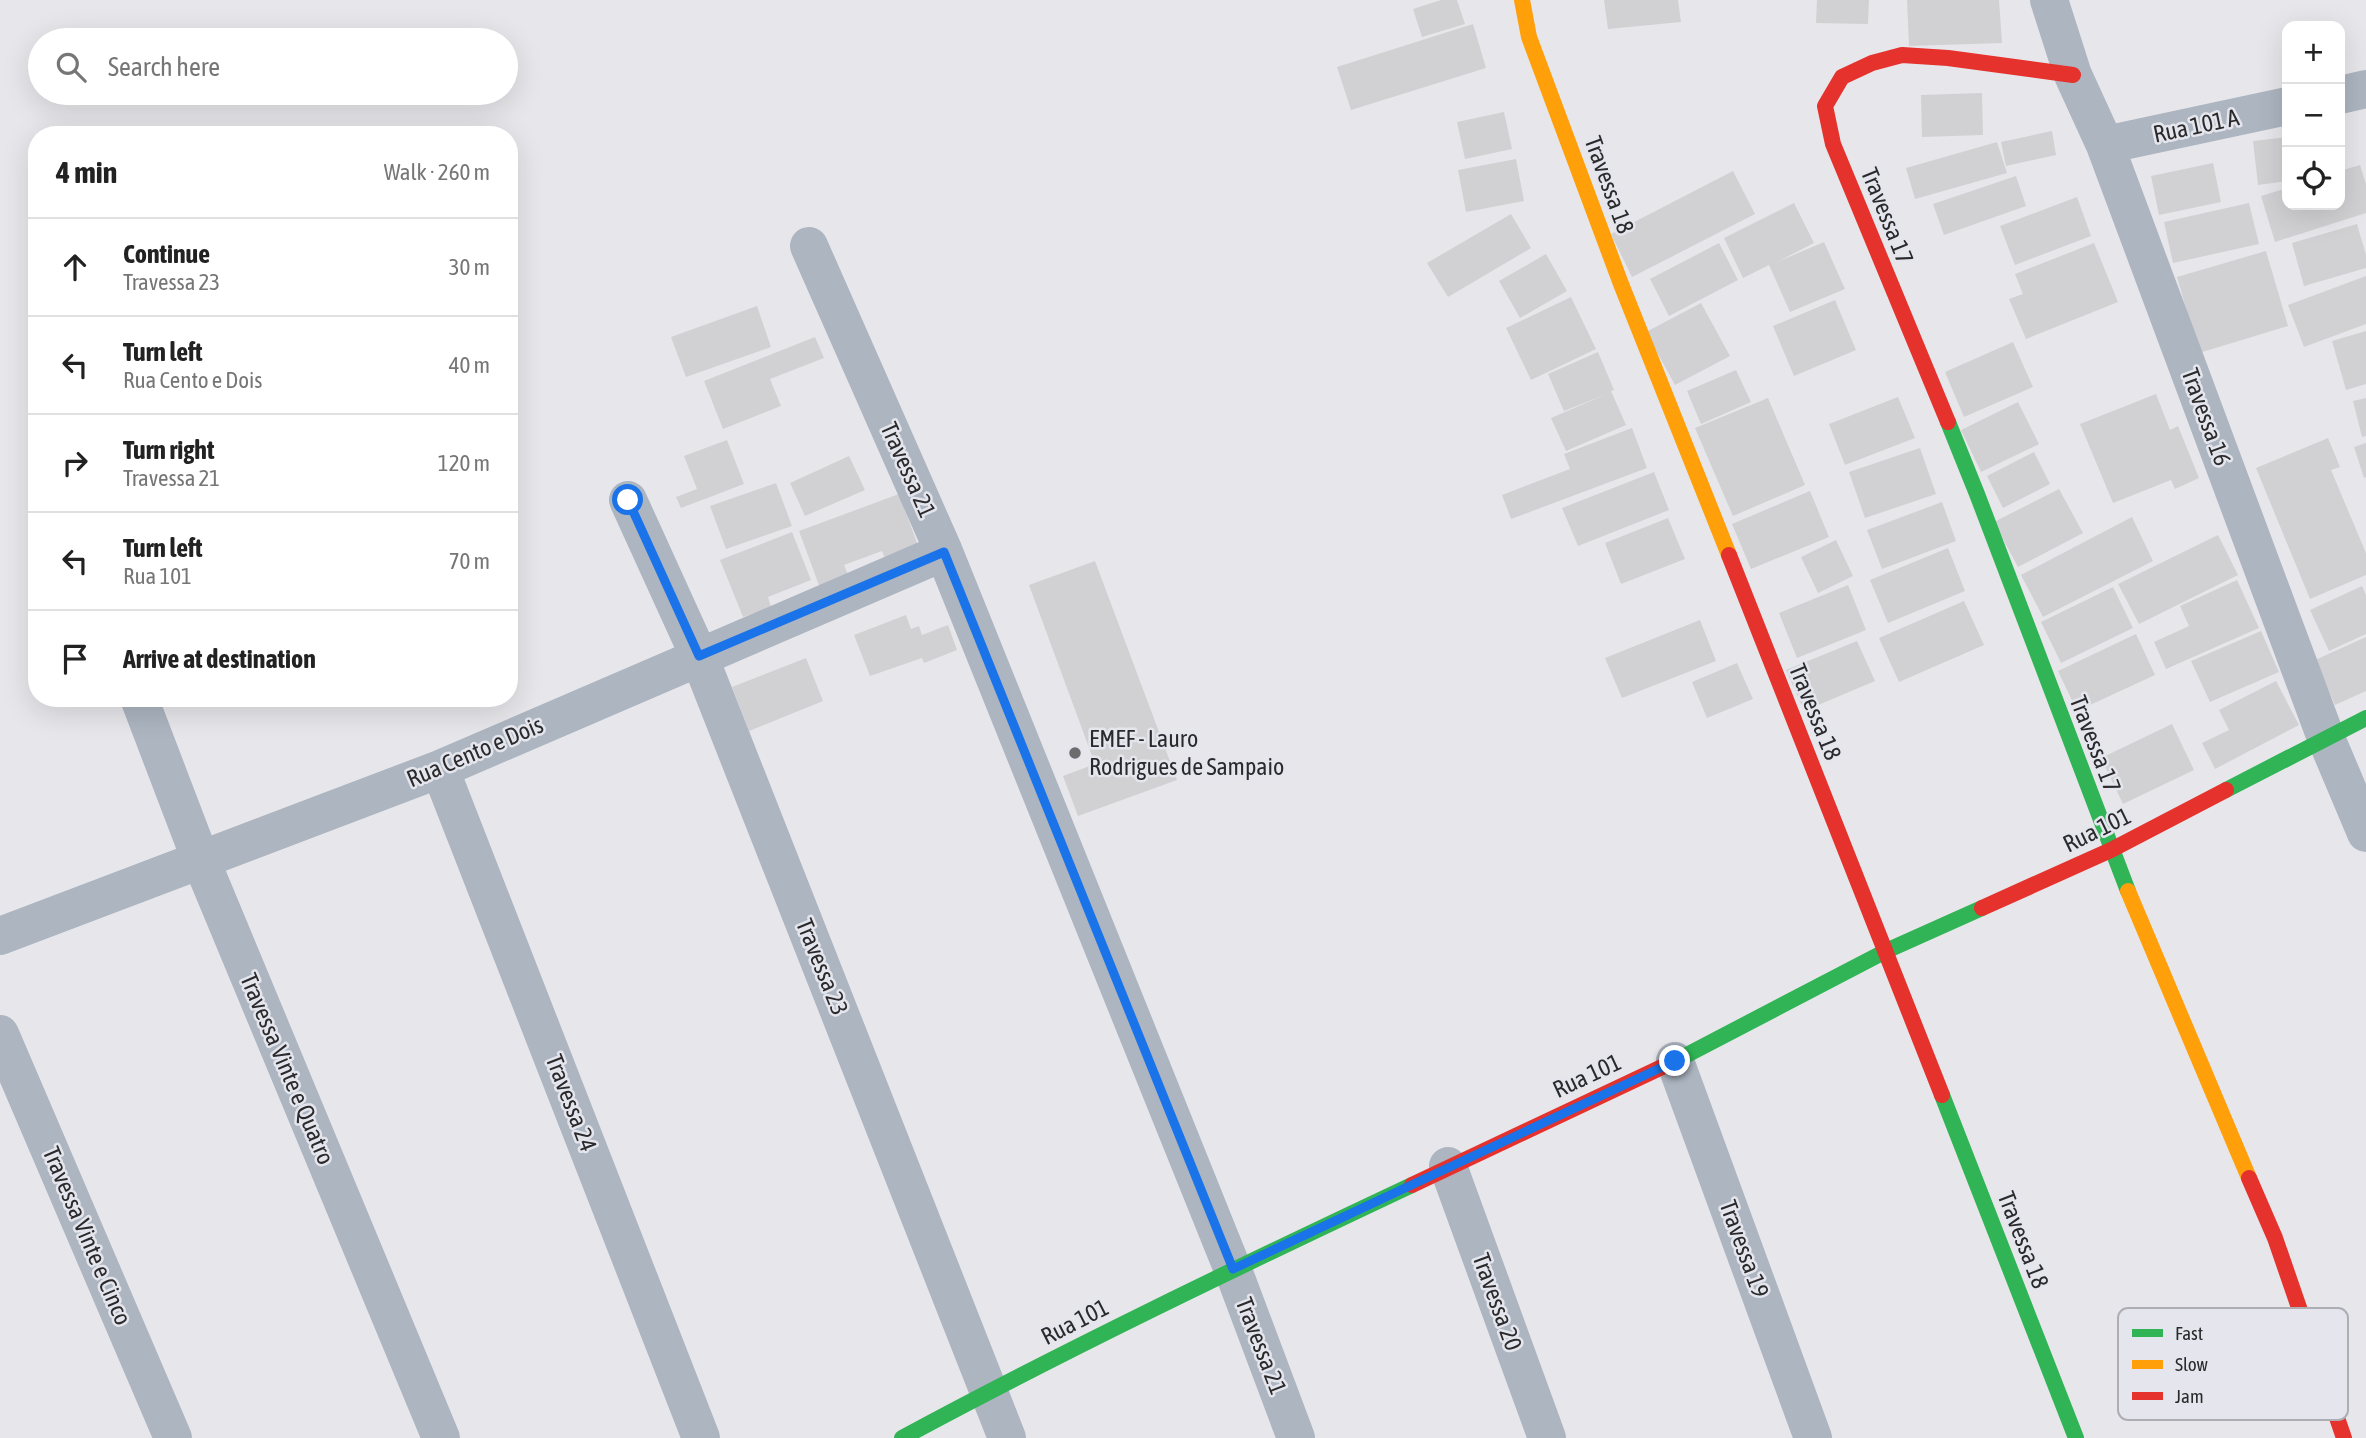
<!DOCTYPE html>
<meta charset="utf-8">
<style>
body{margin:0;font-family:"Asap Condensed",sans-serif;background:#f2f2f2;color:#222}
.controls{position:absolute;right:21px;top:21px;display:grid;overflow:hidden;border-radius:14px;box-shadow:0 7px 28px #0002}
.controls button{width:63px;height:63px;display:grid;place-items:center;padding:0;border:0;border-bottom:2px solid #e0e0e0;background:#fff;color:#222;font:35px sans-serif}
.stop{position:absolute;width:21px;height:21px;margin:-16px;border:5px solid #1a73e8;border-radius:50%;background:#fff}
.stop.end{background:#1a73e8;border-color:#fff;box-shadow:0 2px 7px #0008}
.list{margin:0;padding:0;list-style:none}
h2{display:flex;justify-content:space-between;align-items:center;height:91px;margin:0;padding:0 28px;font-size:30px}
h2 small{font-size:23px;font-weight:400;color:#767676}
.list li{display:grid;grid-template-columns:46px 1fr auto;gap:21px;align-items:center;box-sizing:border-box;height:98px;padding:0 28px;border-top:2px solid #e0e0e0}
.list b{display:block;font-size:26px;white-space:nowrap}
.list p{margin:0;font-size:23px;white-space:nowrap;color:#767676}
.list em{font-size:23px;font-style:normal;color:#767676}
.icon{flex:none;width:38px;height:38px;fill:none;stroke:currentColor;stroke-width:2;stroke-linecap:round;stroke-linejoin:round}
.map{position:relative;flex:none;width:2366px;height:1438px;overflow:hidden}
.search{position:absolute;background:#fff;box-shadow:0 7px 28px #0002;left:28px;top:28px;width:490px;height:77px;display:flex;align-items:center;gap:18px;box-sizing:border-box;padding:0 24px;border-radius:38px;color:#767676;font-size:26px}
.panel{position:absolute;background:#fff;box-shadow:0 7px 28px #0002;left:28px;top:126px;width:490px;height:581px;border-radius:28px}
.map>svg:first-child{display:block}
</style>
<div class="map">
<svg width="2366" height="1438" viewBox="0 0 2366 1438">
<rect width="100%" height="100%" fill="#e7e7eb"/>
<path fill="#d1d0d3" d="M1441,0H1457L1465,24L1422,37L1413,9Z
M1604,0H1678L1681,22L1608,29Z
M1817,0H1869L1868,24L1816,23Z
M1907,0H1999L2002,43L1909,46Z
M1473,24L1486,68L1351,110L1337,67Z
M1982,93L1983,135L1922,137L1921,95Z
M1504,112L1512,149L1465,159L1457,122Z
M2052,131L2056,155L2006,166L2001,142Z
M2287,137V181L2258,185L2253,141Z
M1997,142L2007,173L1915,199L1906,168Z
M1516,159L1524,201L1466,212L1458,170Z
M2213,163L2221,202L2159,215L2151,176Z
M2360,165L2366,184V213L2275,242L2261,196L2287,188V205H2340V171Z
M1733,171L1755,214L1632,277L1611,234Z
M2016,176L2026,206L1944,235L1933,204Z
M2077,197L2091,236L2015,265L2000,226Z
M1794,203L1814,243L1777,262L1824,242L1845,289L1790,312L1769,265L1743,278L1724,238Z
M2249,203L2259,244L2173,263L2164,222Z
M1511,214L1531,248L1448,297L1427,263Z
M2357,224L2366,255V268L2304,286L2292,243Z
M1719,243L1738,280L1669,316L1650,279Z
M2094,243L2118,302L2026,339L2009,299L2023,294L2015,274Z
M2266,251L2288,326L2199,353L2177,277Z
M1546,254L1567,291L1520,318L1499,281Z
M2366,276V324L2304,347L2288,305Z
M1571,297L1596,349L1531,380L1506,328Z
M1835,300L1856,350L1794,376L1773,326Z
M1701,303L1730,356L1675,385L1646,332Z
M757,306L771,347L686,377L671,337Z
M2366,331V384L2346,390L2332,341Z
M815,337L824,358L770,379L781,406L723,429L704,381Z
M2013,342L2033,387L1964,417L1945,372Z
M1598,352L1614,390L1611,391L1626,425L1566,451L1551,418L1609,393L1564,411L1548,374Z
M1736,370L1751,402L1701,424L1687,391Z
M2156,394L2170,430L2178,426L2199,478L2175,489L2171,480L2113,503L2080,424Z
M1898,397L1915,438L1845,465L1829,424Z
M1768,398L1805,485L1733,516L1695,428Z
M2366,398V436L2362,437L2353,401Z
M2018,402L2039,444L1981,472L1961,430Z
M1632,428L1647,468L1511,519L1502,495L1570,469L1564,454Z
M2328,438L2340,467L2331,470L2366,553V575L2310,599L2256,468Z
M727,440L744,484L681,508L676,497L697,489L684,456Z
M2366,443V477L2364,478L2354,447Z
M1920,448L1936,494L1865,518L1849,472Z
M2034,452L2050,484L2003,508L1987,476Z
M849,456L865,490L805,516L790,483Z
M1654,472L1669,510L1578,546L1562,508Z
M776,483L792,526L726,549L710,506Z
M2059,489L2083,533L2018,567L1994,522Z
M1810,491L1829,537L1751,569L1732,524Z
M899,494L920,551L887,563L882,551L844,565L849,577L820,588L799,531Z
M1942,502L1956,541L1882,569L1867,530Z
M2132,517L2153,561L2043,617L2021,575Z
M1668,518L1685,559L1621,584L1605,543Z
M792,532L811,580L768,597L771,607L743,617L720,560Z
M2218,535L2238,575L2139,624L2118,584Z
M1836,540L1853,576L1818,593L1801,557Z
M1948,548L1965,591L1888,623L1870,580Z
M1095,561L1177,780L1078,816L1063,776L1095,764L1029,585Z
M2237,580L2259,628L2166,669L2154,642L2189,626L2180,606Z
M1848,585L1866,630L1797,658L1779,613Z
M2362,586L2366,595V634L2329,651L2310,610Z
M2113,587L2133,628L2061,663L2041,622Z
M1964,601L1984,645L1899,682L1879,638Z
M906,615L911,629L919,626L922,635L948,625L957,650L924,663L922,658L870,676L854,635Z
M1700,620L1716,661L1622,698L1605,658Z
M2261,631L2279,672L2210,702L2191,661Z
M2136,634L2155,675L2077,711L2058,671Z
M2366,637V691L2335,705L2315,660Z
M1857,641L1875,681L1804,711L1786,670Z
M806,658L823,701L749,731L732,687Z
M1737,663L1753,699L1707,718L1692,682Z
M2276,681L2299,725L2215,769L2202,743L2229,730L2219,710Z
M2172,724L2194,770L2123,804L2101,758Z"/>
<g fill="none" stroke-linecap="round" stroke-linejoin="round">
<path stroke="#acb5c0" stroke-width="38" d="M2049,0L2073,75L2105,145L2326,738L2366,833
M2340,95L2366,89
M2105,145L2287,106
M809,246L944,552L1233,1270L1296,1438
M628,500L699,656L1007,1438
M139,698L200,858L441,1438
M440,769L701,1438
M0,936L440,769L944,552
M0,1034L173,1438
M1675,1061L1813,1438
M1448,1166L1547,1438"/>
<path stroke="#30b455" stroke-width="16" d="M1948,422L1977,494L2128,891
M2226,790L2366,718
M1679,1059L1886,951L1982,908
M1942,1095L2076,1438
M902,1438C1069,1348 1240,1266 1412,1185"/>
<path stroke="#ff9f0a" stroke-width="16" d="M1522,0L1529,37L1621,284L1729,555
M2128,891L2249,1178"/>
<path stroke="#e5322d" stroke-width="16" d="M1948,422L1833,144L1825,106L1842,77L1872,63L1902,55L1948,58L2073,75
M1729,555L1942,1095
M1982,908L2111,850L2226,790
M2249,1178L2275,1238L2344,1438
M1412,1185L1679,1059"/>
</g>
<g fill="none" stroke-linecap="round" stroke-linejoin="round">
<path stroke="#1a73e8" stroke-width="9" d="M628,500L699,656L944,552L1233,1269L1675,1061"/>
</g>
<circle fill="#6c6c6f" stroke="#e5e6ed" stroke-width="2.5" cx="1075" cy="753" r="7"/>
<g text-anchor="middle" stroke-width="5" stroke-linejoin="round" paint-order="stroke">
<g font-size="24" fill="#2a2a2c" stroke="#e5e6ed">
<text transform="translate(2196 126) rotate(-12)" y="8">Rua 101 A</text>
<text transform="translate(1609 185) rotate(70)" y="8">Travessa 18</text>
<text transform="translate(1887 216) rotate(68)" y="8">Travessa 17</text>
<text transform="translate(2206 417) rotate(70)" y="8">Travessa 16</text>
<text transform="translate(908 470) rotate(66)" y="8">Travessa 21</text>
<text transform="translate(1815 712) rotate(68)" y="8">Travessa 18</text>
<text transform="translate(2095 744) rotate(69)" y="8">Travessa 17</text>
<text transform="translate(475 752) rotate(-23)" y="8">Rua Cento e Dois</text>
<text transform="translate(2097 830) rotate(-26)" y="8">Rua 101</text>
<text transform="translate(822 967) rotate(68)" y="8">Travessa 23</text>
<text transform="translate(287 1069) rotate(67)" y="8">Travessa Vinte e Quatro</text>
<text transform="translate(1587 1076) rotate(-25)" y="8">Rua 101</text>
<text transform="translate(571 1103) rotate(69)" y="8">Travessa 24</text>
<text transform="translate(87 1236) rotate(67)" y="8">Travessa Vinte e Cinco</text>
<text transform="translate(2023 1240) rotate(69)" y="8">Travessa 18</text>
<text transform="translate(1744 1249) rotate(70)" y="8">Travessa 19</text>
<text transform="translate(1497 1302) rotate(70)" y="8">Travessa 20</text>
<text transform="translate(1075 1322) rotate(-27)" y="8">Rua 101</text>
<text transform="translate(1261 1346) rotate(69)" y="8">Travessa 21</text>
</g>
<g font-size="24" fill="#2a2a2c" stroke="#e5e6ed" text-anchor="start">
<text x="1089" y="747">EMEF - Lauro<tspan x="1089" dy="28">Rodrigues de Sampaio</tspan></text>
</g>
</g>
<rect x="2118" y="1308" width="230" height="112" rx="10" fill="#e5e6ed" stroke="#adaeb3" stroke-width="2"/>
<rect x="2132" y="1329" width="31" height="8" fill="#30b455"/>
<rect x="2132" y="1360" width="31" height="9" fill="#ff9f0a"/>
<rect x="2132" y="1392" width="31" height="8" fill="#e5322d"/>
<g font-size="19" fill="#2a2a2c">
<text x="2175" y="1340">Fast</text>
<text x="2175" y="1371">Slow</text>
<text x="2175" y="1403">Jam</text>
</g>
</svg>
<div class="controls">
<button>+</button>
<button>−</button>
<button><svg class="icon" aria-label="locate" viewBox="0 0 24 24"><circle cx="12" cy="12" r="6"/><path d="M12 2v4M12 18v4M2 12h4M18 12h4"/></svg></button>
</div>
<div class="stop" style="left:628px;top:500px"></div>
<div class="stop end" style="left:1675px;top:1061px"></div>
<div class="search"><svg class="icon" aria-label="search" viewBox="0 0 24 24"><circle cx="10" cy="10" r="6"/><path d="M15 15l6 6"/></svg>Search here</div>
<section class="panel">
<h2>4 min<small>Walk · 260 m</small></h2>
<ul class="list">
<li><svg class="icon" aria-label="ahead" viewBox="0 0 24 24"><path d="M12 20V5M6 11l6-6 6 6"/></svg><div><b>Continue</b><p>Travessa 23</p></div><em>30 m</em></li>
<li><svg class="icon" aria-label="left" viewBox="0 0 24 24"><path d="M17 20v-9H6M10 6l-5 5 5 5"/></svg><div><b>Turn left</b><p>Rua Cento e Dois</p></div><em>40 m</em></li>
<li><svg class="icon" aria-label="right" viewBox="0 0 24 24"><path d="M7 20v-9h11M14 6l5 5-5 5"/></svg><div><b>Turn right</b><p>Travessa 21</p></div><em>120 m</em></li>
<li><svg class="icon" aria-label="left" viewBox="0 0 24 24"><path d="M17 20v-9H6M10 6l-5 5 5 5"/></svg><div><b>Turn left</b><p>Rua 101</p></div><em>70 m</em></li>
<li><svg class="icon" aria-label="arrive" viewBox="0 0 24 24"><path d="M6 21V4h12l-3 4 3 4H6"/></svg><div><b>Arrive at destination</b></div></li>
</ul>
</section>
</div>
